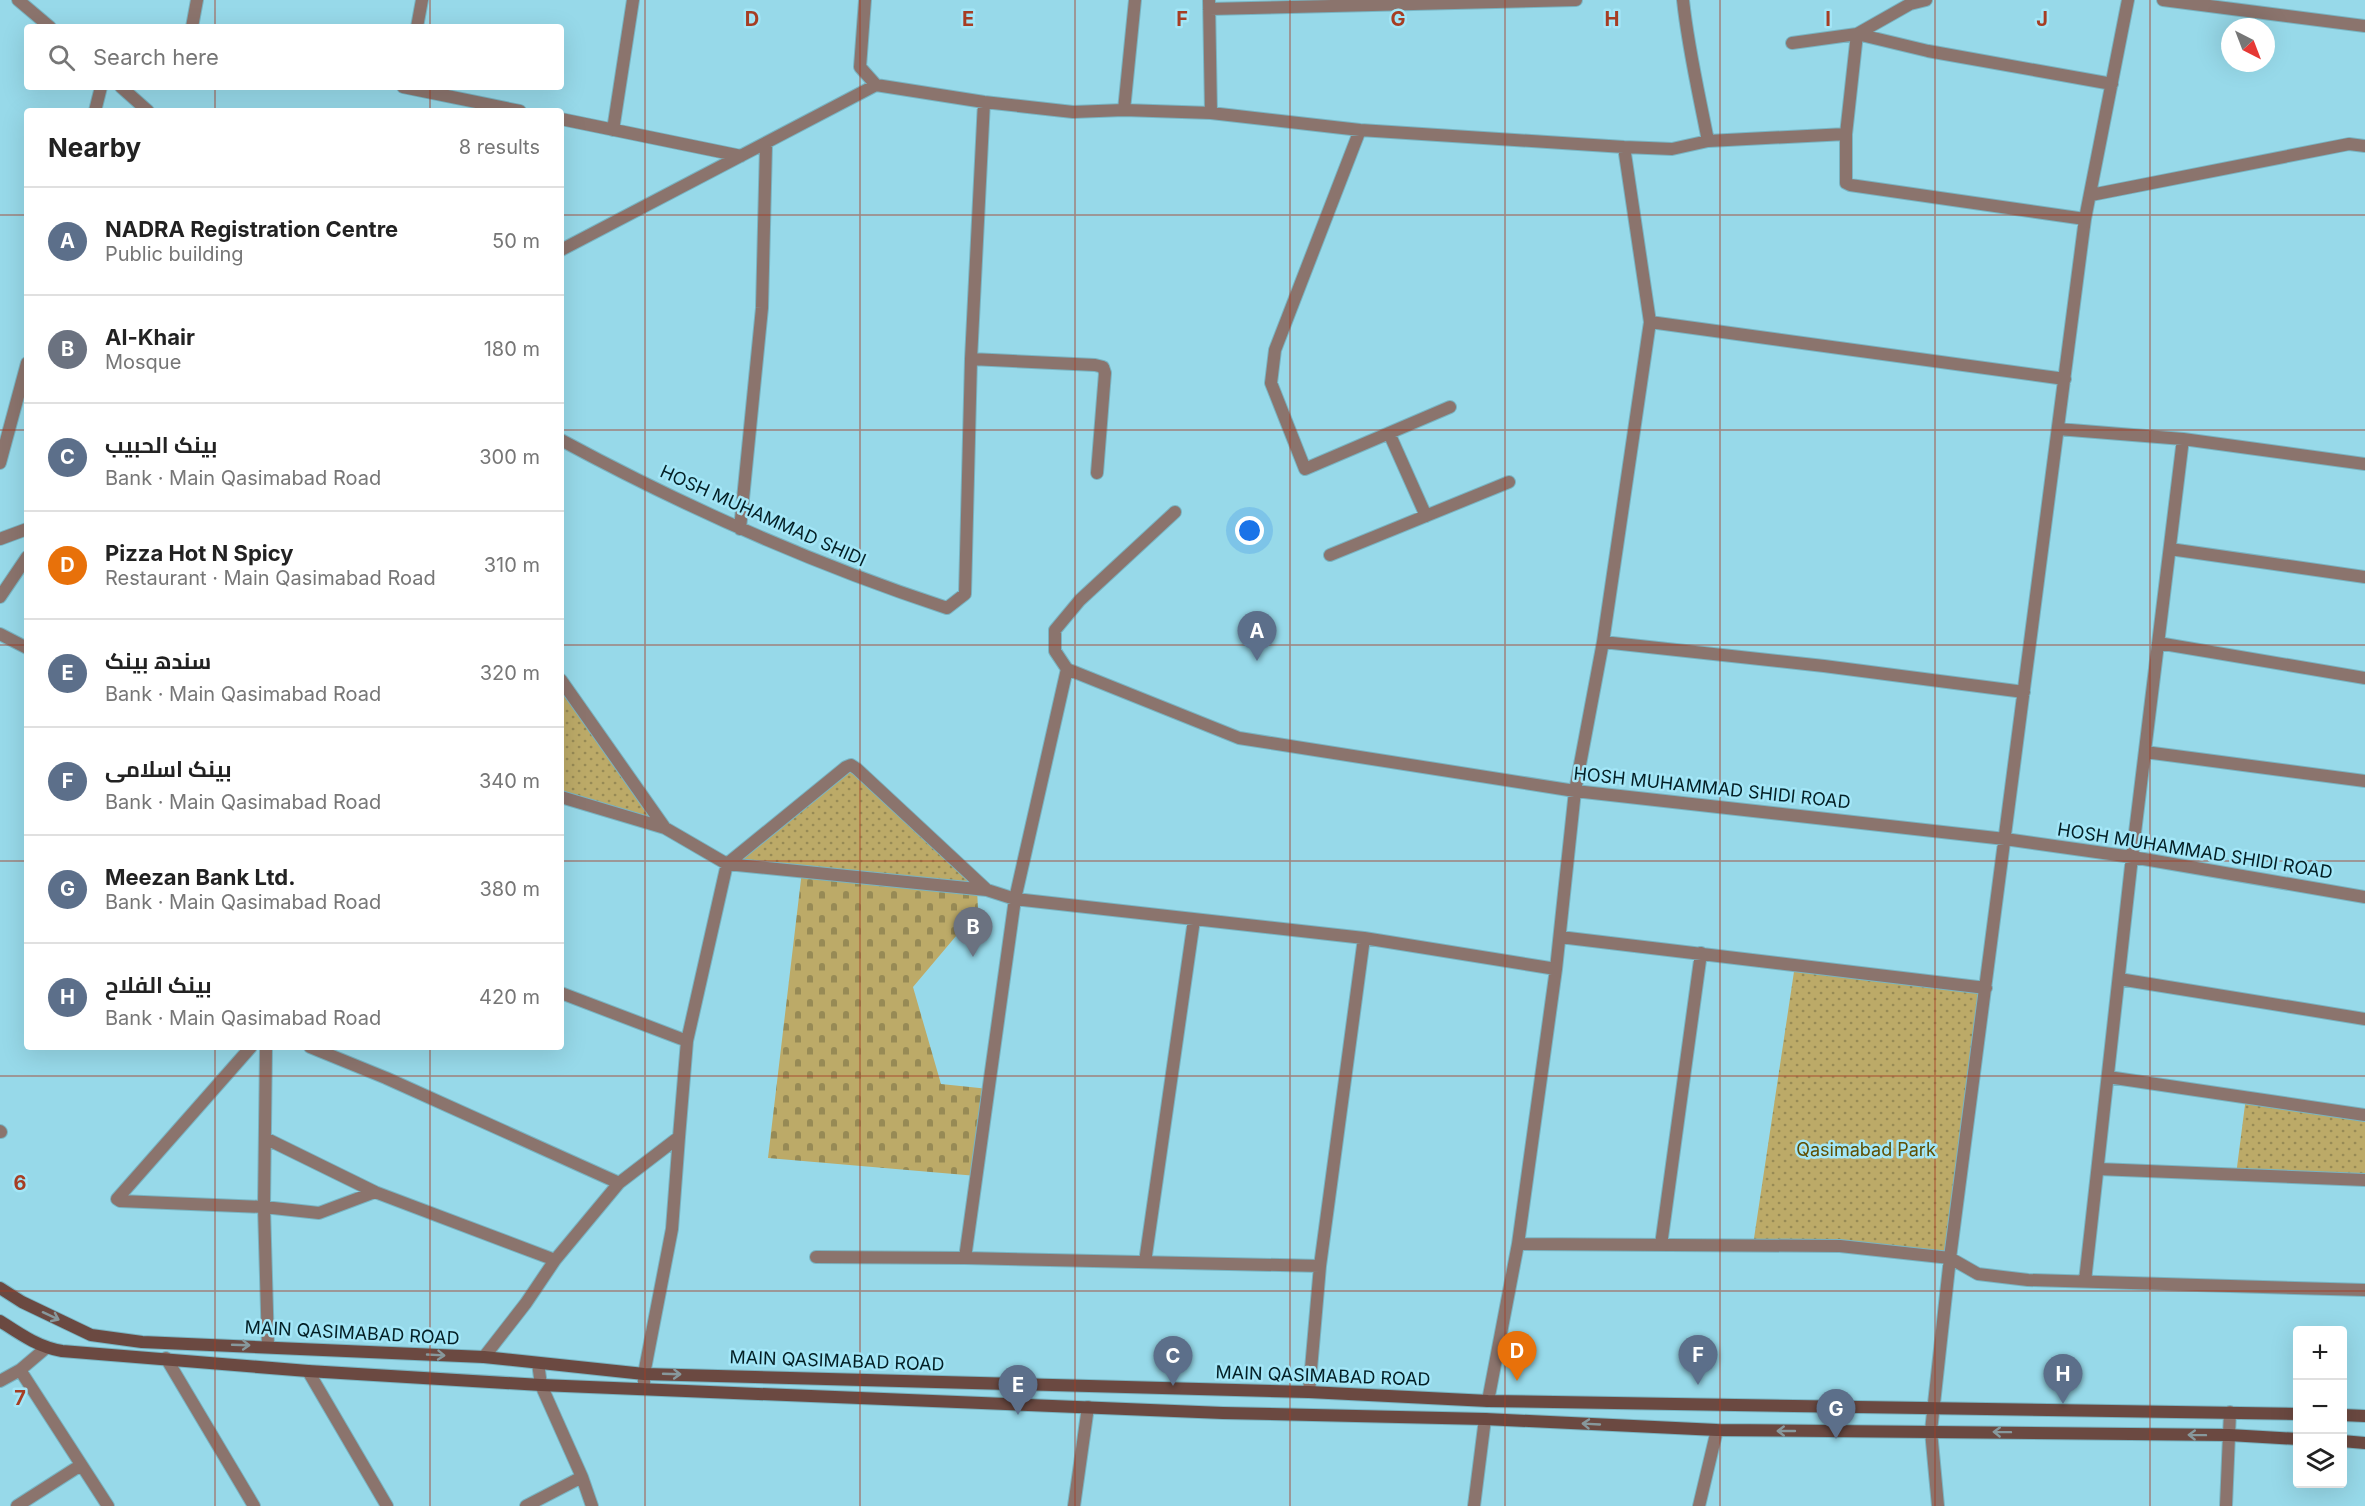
<!DOCTYPE html>
<meta charset="utf-8">
<style>
body{margin:0;font-family:Inter,Cairo,sans-serif;background:#f2f2f2;color:#222}
.controls{position:absolute;right:18px;bottom:18px;display:grid;overflow:hidden;border-radius:6px;box-shadow:0 6px 24px #0002}
.controls button{width:54px;height:54px;display:grid;place-items:center;padding:0;border:0;border-bottom:2px solid #e0e0e0;background:#fff;color:#222;font:30px sans-serif}
.compass{position:absolute;left:2221px;top:18px;width:54px;height:54px;border-radius:50%;background:#fff;box-shadow:0 6px 24px #0002;rotate:138deg}
.you{position:absolute;left:1250px;top:531px;width:21px;height:21px;margin:-15px;border:4px solid #fff;border-radius:50%;background:#1a73e8;box-shadow:0 0 0 9px #1a73e833}
.badge{display:grid;place-items:center;width:39px;height:39px;border-radius:50%;background:#2563eb;color:#fff;font-size:20px;font-weight:700}
.pin{position:absolute;translate:-50% -50px;filter:drop-shadow(0 2px 3px #0008)}
.pin::after{content:'';position:absolute;top:32px;width:21px;height:18px;background:inherit;clip-path:polygon(0 0,100% 0,50% 100%)}
.list{margin:0;padding:0;list-style:none}
h2{display:flex;justify-content:space-between;align-items:center;height:78px;margin:0;padding:0 24px;font-size:26px}
h2 small{font-size:20px;font-weight:400;color:#767676}
.list li{display:grid;grid-template-columns:39px 1fr auto;gap:18px;align-items:center;box-sizing:border-box;height:108px;padding:0 24px;border-top:2px solid #e0e0e0}
.list b{display:block;font-size:22px;white-space:nowrap}
.list p{margin:0;font-size:20px;white-space:nowrap;color:#767676}
.list em{font-size:20px;font-style:normal;color:#767676}
.icon{flex:none;width:33px;height:33px;fill:none;stroke:currentColor;stroke-width:2;stroke-linecap:round;stroke-linejoin:round}
.map{position:relative;flex:none;width:2365px;height:1506px;overflow:hidden}
.search{position:absolute;background:#fff;box-shadow:0 6px 24px #0002;left:24px;top:24px;width:540px;height:66px;display:flex;align-items:center;gap:15px;box-sizing:border-box;padding:0 21px;border-radius:6px;color:#767676;font-size:22px}
.panel{position:absolute;background:#fff;box-shadow:0 6px 24px #0002;left:24px;top:108px;width:540px;height:942px;border-radius:6px}
.map>svg:first-child{display:block}
</style>
<div class="map">
<svg width="2365" height="1506" viewBox="0 0 2365 1506">
<defs>
<pattern id="cemetery-stones" width="16" height="16" patternUnits="userSpaceOnUse" patternTransform="scale(1.5)"><rect width="16" height="16" fill="#bcaa68"/><path d="M2 7V4a2 2 0 0 1 4 0v3zM10 15v-3a2 2 0 0 1 4 0v3z" fill="#978a55"/></pattern>
<pattern id="park-dots" width="8" height="8" patternUnits="userSpaceOnUse" patternTransform="scale(1.5)"><rect width="8" height="8" fill="#bcaa68"/><path d="M2 2h.1M6 6h.1" fill="none" stroke="#978a55" stroke-width="1.8" stroke-linecap="round"/></pattern>
</defs>
<rect width="100%" height="100%" fill="#97d9e9"/>
<path fill="url(#cemetery-stones)" d="M802,871L977,888L978,910L913,987L941,1084L989,1089L977,1176L768,1158Z"/>
<path fill="url(#park-dots)" d="M561,680L665,828L561,797Z
M846,767L987,890L727,864Z
M1795,965L1986,988L1950,1258L1753,1245Z
M2246,1097L2365,1115V1180L2236,1175Z"/>
<g fill="none" stroke-linecap="round" stroke-linejoin="round">
<defs>
<path id="minor" d="M18,0L50,27
M865,0L860,67L876,85
M1209,0L1211,113
M1683,0C1688,48 1699,94 1708,141
M2163,0L2365,26
M1209,9L1576,0
M192,27L197,0
M417,27L422,0
M1792,43L1857,34L1928,51L2112,84
M121,87L148,111
M403,87L520,111
M1124,110L1135,0
M95,111L101,87
M561,119L741,156
M613,130L633,0
M1360,130L1275,350L1271,383L1305,469L1450,407
M1846,134L1857,34L1910,4L1926,0
M1624,147L1650,322L2065,379
M2091,195L2349,144L2365,146
M561,250L876,85L984,102L1073,112L1124,110L1211,113L1360,130L1624,147L1672,149L1708,141L1846,134V183L1850,185L2085,219
M971,359L1095,365L1103,367L1105,373L1097,473
M2058,429L2183,439L2365,464
M1389,433L1426,516
M561,440C685,507 813,564 947,608L965,594L971,359L984,102
M0,463L27,363
M1175,512L1080,600L1055,630V651L1067,669L1015,899L965,1258L1320,1266L1364,938L1556,969
M740,529L762,308L766,145
M0,539L27,529
M2170,549L2365,577
M1330,555L1509,482
M0,597L27,557
M0,634L27,648
M1603,642L1650,322
M2158,643L2365,678
M1067,669L1239,738L1575,791L2005,839L2132,857L2365,897
M561,680L665,828
M2145,752L2365,781
M561,797L665,828L727,864L987,890L1015,899L1364,938
M1560,937L1986,988
M2119,979L2365,1019
M561,993L687,1041L679,1137L619,1183
M687,1041L727,864L846,767L851,765L857,769L987,890
M251,1047L117,1199L120,1201L264,1207L319,1213L375,1192L555,1260L526,1303L484,1357
M266,1047L264,1207L268,1346
M310,1047L386,1078L619,1183L555,1260
M2108,1077L2365,1115
M0,1131L1,1132
M265,1138L375,1192
M2098,1169L2365,1180
M1518,1244L1556,969L1575,791L1603,642L1824,666L2024,692
M1661,1245L1701,953
M816,1257L965,1258
M1145,1262L1194,920
M2085,1281L2132,857L2183,439
M166,1358L254,1506
M20,1370L108,1506
M308,1371L387,1506
M0,1381L20,1370L46,1348
M644,1389V1374L672,1229L679,1137
M1309,1392L1320,1266
M1488,1401L1518,1244L1840,1246L1950,1258L1978,1274L2028,1280L2365,1290
M582,1477L592,1506
M17,1506L81,1465
M526,1506L582,1477L541,1385L538,1363
M1074,1506L1088,1407
M1474,1506L1485,1419
M1699,1506L1717,1430
M1938,1506L1931,1431L1950,1258L2085,219L2128,0
M2226,1506L2230,1412"/>
<path id="secondary" d="M0,1288L22,1302L91,1335L142,1342L484,1357L644,1374L1309,1392L1488,1401L2298,1414
M0,1321C20,1334 38,1347 62,1351L308,1371L541,1385L1223,1413L1485,1419L1717,1430L2229,1435L2298,1439
M2342,1415L2365,1416
M2342,1441L2365,1443"/>
</defs>
<use href="#minor" stroke="#79b4c2" stroke-width="14"/>
<use href="#secondary" stroke="#79b4c2" stroke-width="14"/>
<use href="#minor" stroke="#8b746d" stroke-width="12"/>
<use href="#secondary" stroke="#6b4941" stroke-width="12"/>
</g>
<defs><path id="oneway-shaft" d="M-6 0H5M1.5-3L5.5 0L1.5 3" fill="none" stroke-width="1.6" stroke-linecap="round" stroke-linejoin="round" transform="scale(1.5)"/></defs>
<g stroke="#87989c">
<use href="#oneway-shaft" transform="translate(51 1316) rotate(25)"/>
<use href="#oneway-shaft" transform="translate(241 1345) rotate(2)"/>
<use href="#oneway-shaft" transform="translate(436 1355) rotate(3)"/>
<use href="#oneway-shaft" transform="translate(672 1374) rotate(2)"/>
<use href="#oneway-shaft" transform="translate(1591 1424) rotate(-177)"/>
<use href="#oneway-shaft" transform="translate(1786 1431) rotate(-180)"/>
<use href="#oneway-shaft" transform="translate(2002 1432) rotate(-179)"/>
<use href="#oneway-shaft" transform="translate(2197 1435) rotate(-179)"/>
</g>
<path fill="none" stroke="#a63d23" stroke-width="1.5" stroke-opacity="0.55" d="M215,0V27M430,0V27M645,0V1506M860,0V1506M1075,0V1506M1290,0V1506M1505,0V1506M1720,0V1506M1935,0V1506M2150,0V1506M215,87V111M430,87V111M0,215H27M561,215H2365M0,430H27M561,430H2365M0,645H27M561,645H2365M0,861H27M561,861H2365M215,1047V1506M430,1047V1506M0,1076H2365M0,1291H2365"/>
<g text-anchor="middle" stroke-width="5" stroke-linejoin="round" paint-order="stroke">
<g font-size="18" fill="#031f25" stroke="#a3e6f7">
<text transform="translate(763 516) rotate(24)" y="6">HOSH MUHAMMAD SHIDI</text>
<text transform="translate(1712 788) rotate(6)" y="6">HOSH MUHAMMAD SHIDI ROAD</text>
<text transform="translate(2195 851) rotate(9)" y="6">HOSH MUHAMMAD SHIDI ROAD</text>
<text transform="translate(352 1333) rotate(3)" y="6">MAIN QASIMABAD ROAD</text>
<text transform="translate(837 1361) rotate(2)" y="6">MAIN QASIMABAD ROAD</text>
<text transform="translate(1323 1376) rotate(2)" y="6">MAIN QASIMABAD ROAD</text>
</g>
<g font-size="18" fill="#5e4e03" stroke="#a3e6f7">
<text x="1866" y="1156">Qasimabad Park</text>
</g>
</g>
<g font-size="20" text-anchor="middle" font-weight="bold" fill="#a63d23" stroke="#a3e6f7" stroke-width="5" stroke-linejoin="round" paint-order="stroke">
<text x="752" y="26">D</text>
<text x="968" y="26">E</text>
<text x="1182" y="26">F</text>
<text x="1398" y="26">G</text>
<text x="1612" y="26">H</text>
<text x="1828" y="26">I</text>
<text x="2042" y="26">J</text>
<text x="20" y="1190">6</text>
<text x="20" y="1405">7</text>
</g>
</svg>
<div class="controls">
<button>+</button>
<button>−</button>
<button><svg class="icon" aria-label="layers" viewBox="0 0 24 24"><path d="M12 4l9 5-9 5-9-5zM3 14l9 5 9-5"/></svg></button>
</div>
<svg class="compass" viewBox="-18 -18 36 36"><path d="M0-13l5 13h-10z" fill="#e53935"/><path d="M0 13l5-13h-10z" fill="#767676"/></svg>
<div class="you"></div>
<div class="pin badge" style="left:1257px;top:661px;background:#5c6f8a">A</div>
<div class="pin badge" style="left:973px;top:957px;background:#6b7280">B</div>
<div class="pin badge" style="left:1173px;top:1386px;background:#5c6f8a">C</div>
<div class="pin badge" style="left:1517px;top:1381px;background:#e8710a">D</div>
<div class="pin badge" style="left:1018px;top:1415px;background:#5c6f8a">E</div>
<div class="pin badge" style="left:1698px;top:1385px;background:#5c6f8a">F</div>
<div class="pin badge" style="left:1836px;top:1439px;background:#5c6f8a">G</div>
<div class="pin badge" style="left:2063px;top:1404px;background:#5c6f8a">H</div>
<div class="search"><svg class="icon" aria-label="search" viewBox="0 0 24 24"><circle cx="10" cy="10" r="6"/><path d="M15 15l6 6"/></svg>Search here</div>
<section class="panel">
<h2>Nearby<small>8 results</small></h2>
<ul class="list">
<li><span class="badge" style="background:#5c6f8a">A</span><div><b>NADRA Registration Centre</b><p>Public building</p></div><em>50 m</em></li>
<li><span class="badge" style="background:#6b7280">B</span><div><b>Al-Khair</b><p>Mosque</p></div><em>180 m</em></li>
<li><span class="badge" style="background:#5c6f8a">C</span><div><b>بينک الحبيب</b><p>Bank · Main Qasimabad Road</p></div><em>300 m</em></li>
<li><span class="badge" style="background:#e8710a">D</span><div><b>Pizza Hot N Spicy</b><p>Restaurant · Main Qasimabad Road</p></div><em>310 m</em></li>
<li><span class="badge" style="background:#5c6f8a">E</span><div><b>سندھ بینک</b><p>Bank · Main Qasimabad Road</p></div><em>320 m</em></li>
<li><span class="badge" style="background:#5c6f8a">F</span><div><b>بینک اسلامی</b><p>Bank · Main Qasimabad Road</p></div><em>340 m</em></li>
<li><span class="badge" style="background:#5c6f8a">G</span><div><b>Meezan Bank Ltd.</b><p>Bank · Main Qasimabad Road</p></div><em>380 m</em></li>
<li><span class="badge" style="background:#5c6f8a">H</span><div><b>بینک الفلاح</b><p>Bank · Main Qasimabad Road</p></div><em>420 m</em></li>
</ul>
</section>
</div>
